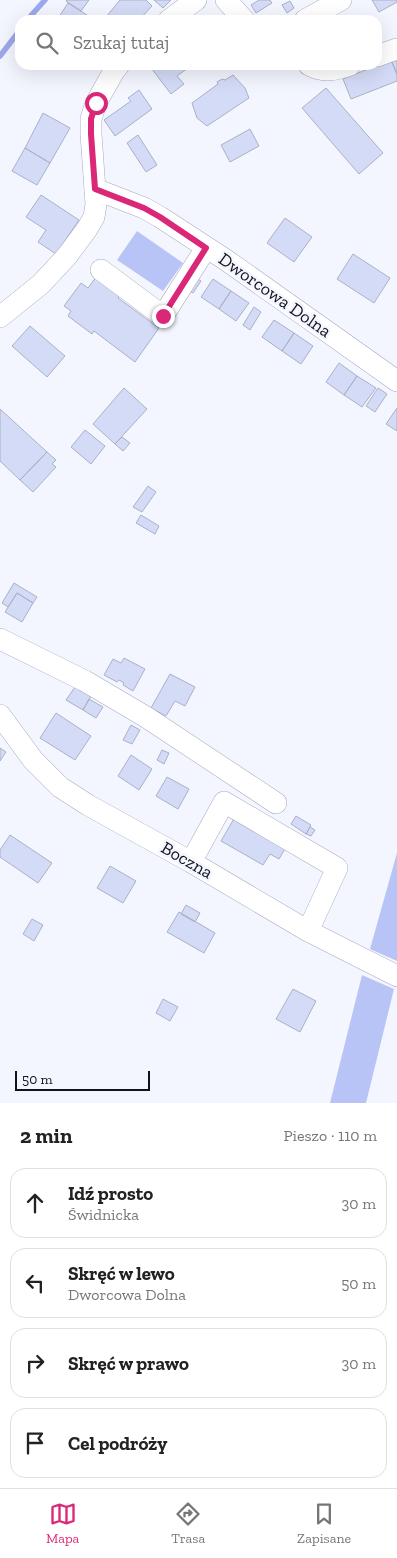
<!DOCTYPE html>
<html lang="pl">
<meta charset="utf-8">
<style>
body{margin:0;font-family:"Zilla Slab",serif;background:#f2f2f2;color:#222}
.scale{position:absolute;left:15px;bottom:12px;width:135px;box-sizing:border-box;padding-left:5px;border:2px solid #11121a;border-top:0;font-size:14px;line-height:18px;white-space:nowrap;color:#11121a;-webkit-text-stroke:4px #f4f6ff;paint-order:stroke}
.stop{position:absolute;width:15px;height:15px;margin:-11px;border:4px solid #db2777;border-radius:50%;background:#fff}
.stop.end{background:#db2777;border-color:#fff;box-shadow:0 1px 5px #0008}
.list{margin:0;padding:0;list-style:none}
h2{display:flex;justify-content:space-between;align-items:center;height:65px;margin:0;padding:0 20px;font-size:21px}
h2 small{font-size:16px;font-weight:400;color:#767676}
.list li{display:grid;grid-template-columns:32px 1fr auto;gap:15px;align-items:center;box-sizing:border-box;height:70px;margin:0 10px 10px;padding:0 10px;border:1px solid #e0e0e0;border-radius:15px}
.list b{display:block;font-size:19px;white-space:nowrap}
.list p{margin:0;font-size:16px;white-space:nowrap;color:#767676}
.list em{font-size:16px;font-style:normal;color:#767676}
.icon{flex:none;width:28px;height:28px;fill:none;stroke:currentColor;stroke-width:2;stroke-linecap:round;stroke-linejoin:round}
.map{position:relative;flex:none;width:397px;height:1103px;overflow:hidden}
.search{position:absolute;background:#fff;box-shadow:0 5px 20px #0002;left:15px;right:15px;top:15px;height:55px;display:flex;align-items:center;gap:12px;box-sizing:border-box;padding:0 18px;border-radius:15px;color:#767676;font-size:19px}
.sheet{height:385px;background:#fff}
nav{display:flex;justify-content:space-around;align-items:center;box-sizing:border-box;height:70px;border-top:1px solid #e0e0e0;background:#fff;font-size:14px;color:#767676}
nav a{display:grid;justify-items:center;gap:2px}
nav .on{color:#db2777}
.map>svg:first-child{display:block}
</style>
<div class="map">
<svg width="397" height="1103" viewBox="0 0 397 1103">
<rect width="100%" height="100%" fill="#f4f6ff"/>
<path fill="#b9c4f6" d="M137,231L183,263L163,291L117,260Z
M397,853V961L370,949Z
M362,975L394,989L366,1103H330Z"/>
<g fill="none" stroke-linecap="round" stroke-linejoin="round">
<path stroke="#9ca8eb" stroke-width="5.5" d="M27,20L45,0
M0,56L20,30"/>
</g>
<path fill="#d4dbf7" stroke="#abb0c5" d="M67,0H89L81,11L66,1Z
M120,0H146L152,6L139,20H109L106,17Z
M154,0H171L163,8Z
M259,0H270L272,3L256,13L251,5Z
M372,0H397V2L379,12Z
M290,1L294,8L287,13L282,5Z
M68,3L90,17L88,20H57Z
M397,56V73L391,60Z
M391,60L397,75V81L351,99L343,79Z
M158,65H192L177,76L184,84L171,94L152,69Z
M233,75L245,88L249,98L207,126L197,118L192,103L218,84L217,82L222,79L225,80Z
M326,88L383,153L359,174L302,108Z
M139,90L152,109L115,136L104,120L131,101L128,98Z
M43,113L70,128L50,163L25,148Z
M250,129L259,146L230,162L221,145Z
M138,135L157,165L146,172L127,143Z
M25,148L50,163L37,185L12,171Z
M41,195L79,220L56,254L38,242L46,230L26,217Z
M285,218L312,237L294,262L267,243Z
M353,254L390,278L374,303L337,279Z
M99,273L123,291L118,298L159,328L135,362L94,331L92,334L68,316L71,311L64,306L81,283L88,288Z
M195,277L201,281L193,293L187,289Z
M213,279L231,291L219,309L201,297Z
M231,291L249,303L236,321L219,309Z
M254,307L261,312L250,330L243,325Z
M274,320L294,333L282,351L262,337Z
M30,326L65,356L47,377L12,346Z
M294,333L313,346L301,364L282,351Z
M339,363L357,376L344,395L326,382Z
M357,376L376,388L362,407L344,395Z
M124,388L147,409L115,444L93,424Z
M378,388L387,394L375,412L366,406Z
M397,408V431L386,424Z
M0,409L47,452L20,480L0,461Z
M85,430L105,446L91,464L71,447Z
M122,437L130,443L123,451L115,444Z
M47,452L56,460L52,464L56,467L33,492L20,480Z
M148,486L156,492L142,512L133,507Z
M141,515L159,526L155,534L136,523Z
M14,583L37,597L33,603L17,593L8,607L2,603Z
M17,593L33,603L22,622L5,612Z
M124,658L145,669L133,691L123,685L124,683L119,680L117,682L104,675L113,659L121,663Z
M170,674L195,687L185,706L175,701L166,716L151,708Z
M75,687L91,696L83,710L66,700Z
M89,699L103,707L96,718L83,710Z
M56,713L91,736L75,760L40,738Z
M131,725L140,730L132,744L123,740Z
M0,748L6,752L0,761Z
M162,750L169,753L164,764L157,760Z
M131,755L152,769L139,790L118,776Z
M167,777L189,789L178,809L156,796Z
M296,816L311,825L306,834L291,824Z
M235,817L286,847L279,859L270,854L263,865L221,841Z
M310,827L315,830L311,836L306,834Z
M10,835L52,863L38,883L0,857V850Z
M110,866L136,881L123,903L97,888Z
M186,905L200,913L195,922L181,914Z
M179,912L215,933L204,953L167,932Z
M32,919L43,925L34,941L23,934Z
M293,989L316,1001L300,1032L276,1019Z
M163,999L178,1007L170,1021L156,1013Z"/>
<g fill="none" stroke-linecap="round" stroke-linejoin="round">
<defs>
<path id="minor" d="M226,0L244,20
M169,20L196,0
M305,20L341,0
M377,56L397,49
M309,65C323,73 336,70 350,65
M95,189L144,208L160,217L226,260L397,381
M101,270L163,316L206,248
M0,317L41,284L67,256L87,229L94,217L96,204L91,134V119L96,103L114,71L119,65
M0,639L85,681L146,717L276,803
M0,715L33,760L60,787L88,805L191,862L308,931L397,976
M191,862L224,802L337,868L308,931"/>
</defs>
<use href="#minor" stroke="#a6abc0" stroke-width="22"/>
<use href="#minor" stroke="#fff" stroke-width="21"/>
</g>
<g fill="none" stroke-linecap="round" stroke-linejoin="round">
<path stroke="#db2777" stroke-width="6" d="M96,103L91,119V134L95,189L144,208L160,217L206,248L163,316"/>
</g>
<g text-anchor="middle" stroke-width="5" stroke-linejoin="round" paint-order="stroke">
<g font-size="18" fill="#11121a" stroke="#f4f6ff">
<text transform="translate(275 295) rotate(35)" y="6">Dworcowa Dolna</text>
<text transform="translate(187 860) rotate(30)" y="6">Boczna</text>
</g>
</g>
</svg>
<div class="scale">50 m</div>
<div class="stop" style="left:96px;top:103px"></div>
<div class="stop end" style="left:163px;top:316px"></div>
<div class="search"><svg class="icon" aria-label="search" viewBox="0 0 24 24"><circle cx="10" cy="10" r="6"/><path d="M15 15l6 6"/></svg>Szukaj tutaj</div>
</div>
<section class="sheet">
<h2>2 min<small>Pieszo · 110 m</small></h2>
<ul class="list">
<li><svg class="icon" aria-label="ahead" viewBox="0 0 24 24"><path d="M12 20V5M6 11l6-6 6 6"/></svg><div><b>Idź prosto</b><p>Świdnicka</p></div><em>30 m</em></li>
<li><svg class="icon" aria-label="left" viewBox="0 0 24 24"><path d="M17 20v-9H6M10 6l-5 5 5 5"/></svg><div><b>Skręć w lewo</b><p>Dworcowa Dolna</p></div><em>50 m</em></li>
<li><svg class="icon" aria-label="right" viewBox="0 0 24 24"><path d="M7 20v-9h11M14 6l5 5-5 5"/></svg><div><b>Skręć w prawo</b></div><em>30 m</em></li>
<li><svg class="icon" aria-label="arrive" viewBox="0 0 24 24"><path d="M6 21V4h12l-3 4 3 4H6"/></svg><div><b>Cel podróży</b></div></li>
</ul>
</section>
<nav>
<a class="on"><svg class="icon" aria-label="map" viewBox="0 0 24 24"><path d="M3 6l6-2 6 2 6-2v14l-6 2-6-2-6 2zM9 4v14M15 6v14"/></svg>Mapa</a>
<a><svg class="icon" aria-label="directions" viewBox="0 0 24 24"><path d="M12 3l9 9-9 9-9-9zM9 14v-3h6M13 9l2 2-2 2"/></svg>Trasa</a>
<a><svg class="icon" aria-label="saved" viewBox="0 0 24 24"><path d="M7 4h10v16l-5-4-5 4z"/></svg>Zapisane</a>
</nav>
